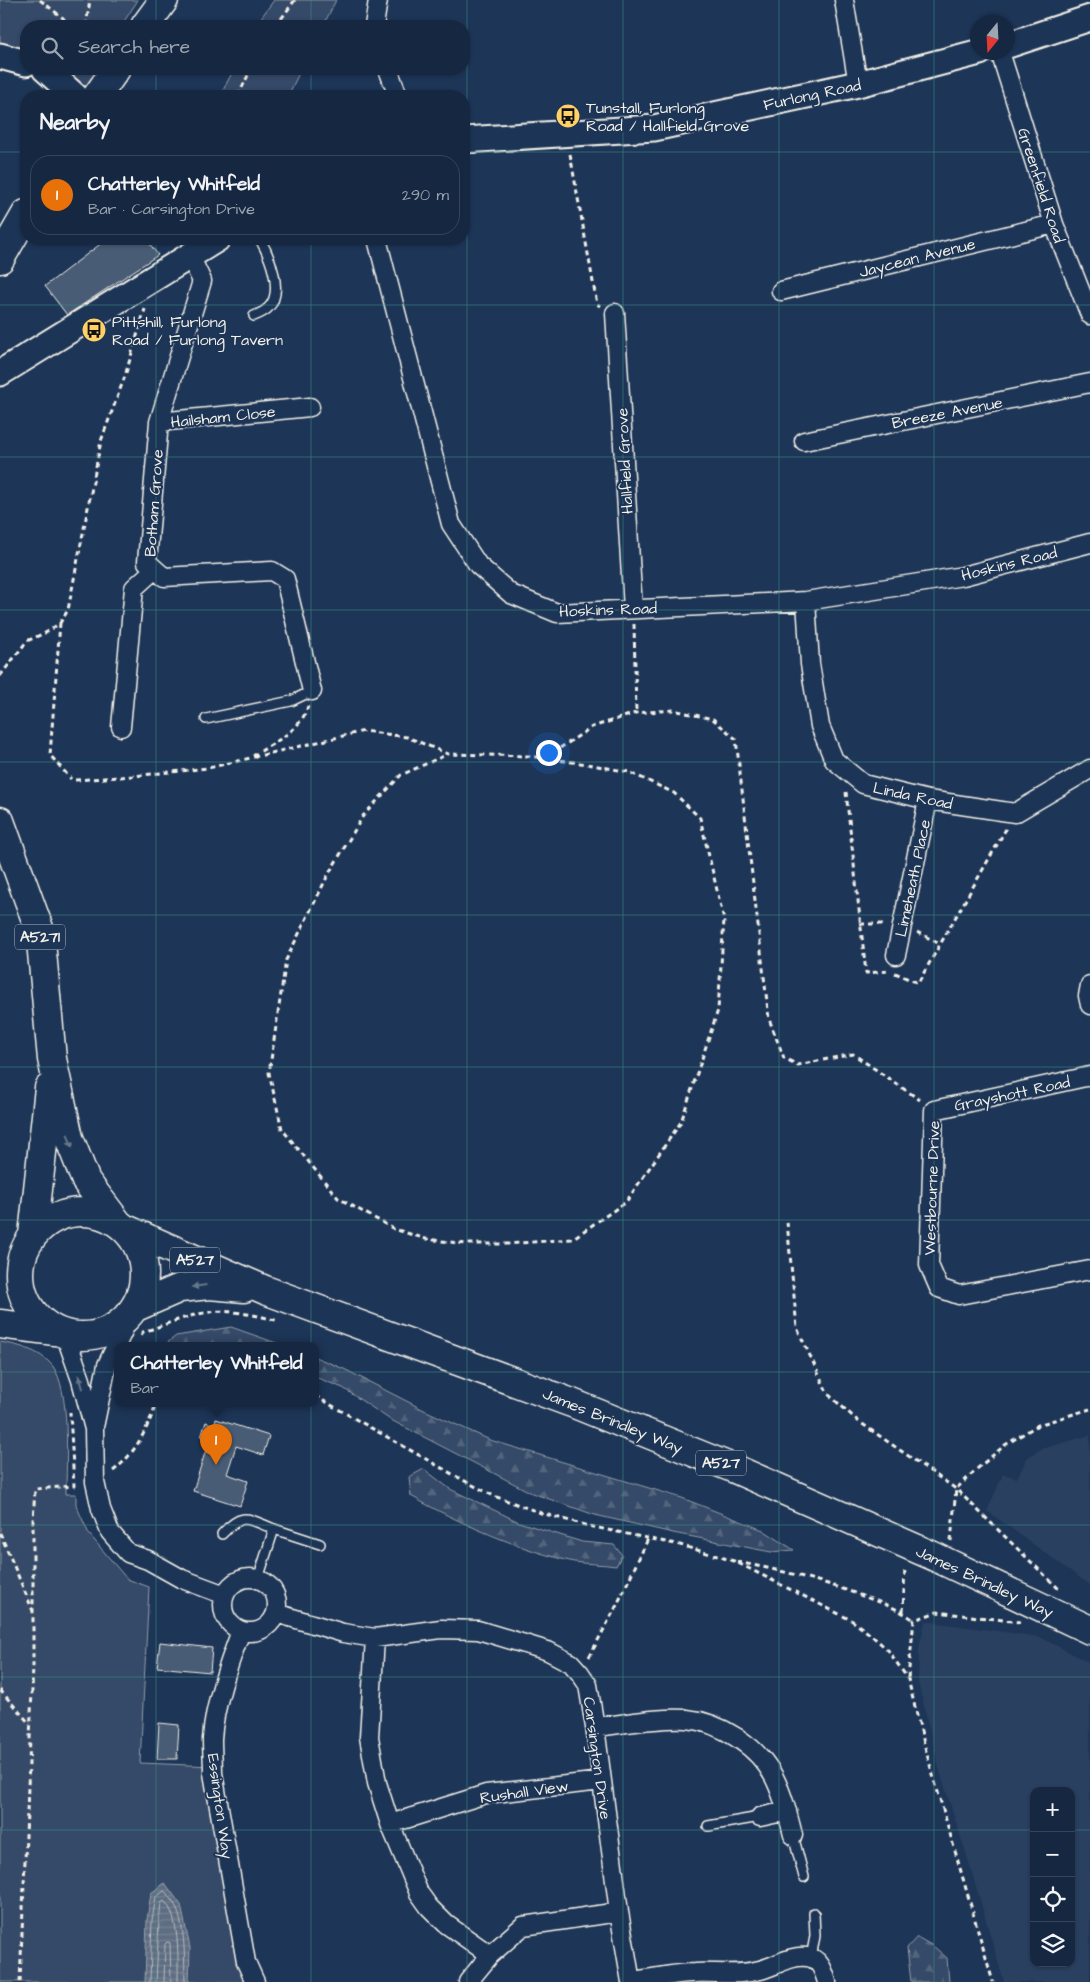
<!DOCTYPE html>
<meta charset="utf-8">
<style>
body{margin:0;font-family:"Architects Daughter",sans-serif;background:#23344c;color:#f1f3f6}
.controls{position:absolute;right:15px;bottom:15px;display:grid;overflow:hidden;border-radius:10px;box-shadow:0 1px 4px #0004}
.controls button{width:45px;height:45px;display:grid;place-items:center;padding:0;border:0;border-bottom:1px solid #35445a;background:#162841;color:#f1f3f6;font:25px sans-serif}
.compass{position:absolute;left:970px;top:15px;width:45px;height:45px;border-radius:50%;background:#162841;box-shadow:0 1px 4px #0004;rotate:198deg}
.you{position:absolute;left:548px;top:752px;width:18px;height:18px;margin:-12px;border:4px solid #fff;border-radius:50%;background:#1a73e8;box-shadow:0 0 0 8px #1a73e833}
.badge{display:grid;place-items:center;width:32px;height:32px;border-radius:50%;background:#ffd166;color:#fff;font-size:16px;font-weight:700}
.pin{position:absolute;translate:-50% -41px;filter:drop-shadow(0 1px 2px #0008)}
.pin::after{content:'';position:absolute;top:26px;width:18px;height:15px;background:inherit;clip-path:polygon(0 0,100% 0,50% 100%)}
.popup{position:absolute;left:114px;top:1342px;width:205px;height:65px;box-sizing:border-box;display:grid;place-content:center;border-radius:10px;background:#162841;filter:drop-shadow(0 1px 4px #0005);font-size:16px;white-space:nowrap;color:#9ea6b1}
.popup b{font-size:19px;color:#f1f3f6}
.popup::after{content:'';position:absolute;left:50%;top:100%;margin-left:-10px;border:10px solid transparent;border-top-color:#162841}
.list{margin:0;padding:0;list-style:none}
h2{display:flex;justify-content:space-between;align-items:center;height:65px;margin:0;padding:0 20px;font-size:21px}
h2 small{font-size:16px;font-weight:400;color:#9ea6b1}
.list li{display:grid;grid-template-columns:32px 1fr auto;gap:15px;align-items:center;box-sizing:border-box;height:80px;margin:0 10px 10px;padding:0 10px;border:1px solid #35445a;border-radius:20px}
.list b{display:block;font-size:19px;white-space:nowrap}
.list p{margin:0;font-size:16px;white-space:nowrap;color:#9ea6b1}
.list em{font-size:16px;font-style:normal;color:#9ea6b1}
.icon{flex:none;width:28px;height:28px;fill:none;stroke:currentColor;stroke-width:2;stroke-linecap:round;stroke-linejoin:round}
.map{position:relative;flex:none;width:1090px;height:1982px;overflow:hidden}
.search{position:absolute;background:#162841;box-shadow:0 1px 4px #0004;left:20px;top:20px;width:450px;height:55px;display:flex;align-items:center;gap:12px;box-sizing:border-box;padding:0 18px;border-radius:20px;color:#9ea6b1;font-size:19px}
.panel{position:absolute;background:#162841;box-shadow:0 1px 4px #0004;left:20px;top:90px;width:450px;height:155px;border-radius:20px}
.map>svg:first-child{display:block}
</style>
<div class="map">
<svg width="1090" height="1982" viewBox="0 0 1090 1982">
<defs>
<pattern id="forest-firs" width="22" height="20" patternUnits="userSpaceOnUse" patternTransform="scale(1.25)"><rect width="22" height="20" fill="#354a67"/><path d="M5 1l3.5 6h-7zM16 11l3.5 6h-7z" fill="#53657d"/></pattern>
<pattern id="water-rules" width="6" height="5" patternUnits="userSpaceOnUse" patternTransform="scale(1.25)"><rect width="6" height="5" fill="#5e6d82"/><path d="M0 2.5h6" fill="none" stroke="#768294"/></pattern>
</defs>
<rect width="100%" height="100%" fill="#1d3557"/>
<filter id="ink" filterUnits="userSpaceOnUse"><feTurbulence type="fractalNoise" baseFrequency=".02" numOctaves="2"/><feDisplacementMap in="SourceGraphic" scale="10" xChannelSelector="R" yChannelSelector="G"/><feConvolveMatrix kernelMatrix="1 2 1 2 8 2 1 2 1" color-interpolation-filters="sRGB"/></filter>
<g filter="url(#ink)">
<path fill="#2a4060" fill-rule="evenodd" d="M1090,1435V1585L987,1511L1003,1474L1017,1478L1027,1458L1039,1450Z
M925,1621L1040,1637L1090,1663V1982H1004L970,1866L940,1772L918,1682L919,1648ZM1034,1791H1071V1963H1034Z"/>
<path fill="url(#forest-firs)" stroke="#949ea8" d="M231,1327L285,1346H163L176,1336Z
M315,1357L344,1369L422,1409L490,1440L682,1498L763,1530L794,1550L771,1552L673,1533L595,1515L532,1493L389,1419L343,1388L315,1377Z
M424,1469L450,1489L519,1522L582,1542L614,1545L622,1555L616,1566C602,1564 587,1564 574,1562C523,1551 456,1522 411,1496L409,1477Z
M917,1937L933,1946L947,1958L949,1982H911L907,1948Z"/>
<path fill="#354a67" stroke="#949ea8" d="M0,0H138L121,26H26V53L0,45Z
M274,0H336L323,26H255Z
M60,69H99L90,89L82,88Z
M234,69H301L288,96H220Z
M0,1342C18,1345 39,1350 52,1365C71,1389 66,1463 66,1494H76V1505L89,1534L127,1579L149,1587L140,1763L213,1766L255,1982H0Z"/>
<path fill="url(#water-rules)" stroke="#9aa2ab" d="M165,1883L181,1905L190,1948L189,1982H145L147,1920L151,1893Z"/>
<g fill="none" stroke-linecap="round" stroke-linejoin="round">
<path stroke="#b8bcbf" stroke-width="1" d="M150,1982L152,1920L156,1897L164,1891C187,1909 184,1955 185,1982
M156,1982L159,1921L161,1903L164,1901C180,1915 178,1961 178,1982
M164,1982L165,1944L167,1942L170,1943L171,1982"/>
</g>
<path fill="#485b74" stroke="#f4f1e8" d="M107,239H146L158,255L67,315L45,286Z
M216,1419L269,1436L263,1455L236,1446L227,1474L248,1481L240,1506L193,1491L209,1440L201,1437L206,1422L214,1425Z
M160,1642L212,1648L210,1672L157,1667Z
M159,1723L179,1725L177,1759H157Z"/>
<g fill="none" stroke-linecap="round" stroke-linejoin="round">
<defs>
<path id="lane" d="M254,316C259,314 265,311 268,308C285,292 269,255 260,239
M206,719L291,701L312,691
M222,1534C243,1511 248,1519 274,1529
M258,1579L274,1529L320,1544
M708,1826L760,1817
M793,1835L804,1877
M811,1958L815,1936L814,1913"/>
<path id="street" d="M844,0L858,84
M374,26L378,0
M1000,52L1054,224L1090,315
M388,69L398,96
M377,239L451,524L478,565L511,594L557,613L806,601L963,576L1090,543
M190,256L202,281L159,422L310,407
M781,291L1054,224
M615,313L633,609
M159,422L147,562L164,577L272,571L285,579L312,691
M804,441L1090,383
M806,601L810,664L820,726L834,760L863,784L928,800L1015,813L1090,769
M121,727L134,588L155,569
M896,955L928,800
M1090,985L1088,996L1090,1005
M1090,1076L934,1110L929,1265L939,1288L959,1295L1090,1270
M65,1334L81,1380L94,1429L95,1482L101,1509L110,1532L128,1553L148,1560L182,1579L225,1595
M94,1427L107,1365L130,1316
M223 1605a27 27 0 1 1 54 0a27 27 0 1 1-54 0Z
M276,1613L343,1633L375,1638L441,1629L478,1630L548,1651L571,1663L580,1673L588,1685L595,1727L619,1912L631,1982
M241,1631C229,1663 214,1705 212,1739C212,1750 213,1762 213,1773L246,1962L255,1982
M375,1638L369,1737L377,1783L390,1824L419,1893L429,1907L446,1924L490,1955
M595,1727C625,1724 657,1717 687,1719C720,1722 759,1747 774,1777C783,1795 788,1815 793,1835
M760,1817L787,1811
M390,1824L486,1794L602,1781
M631,1981C652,1979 674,1973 695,1973C717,1972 738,1976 760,1970C776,1966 790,1955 807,1957C820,1958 824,1972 827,1982
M468,1982L490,1955L523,1926L619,1912"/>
<path id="secondary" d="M1008,45L1090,18
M0,56L26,63
M45,69L75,96
M464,140L654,128L858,84L980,52
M0,373L217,239"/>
<path id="primary" d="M145,26L164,0
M97,96L116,69
M0,259L26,214
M0,821L40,931L52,1059L69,1138L86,1181L117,1222
M20 1274a62 62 0 1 1 124 0a62 62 0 1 1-124 0Z
M126,1229L265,1290L572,1403L735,1469L931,1555L1090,1630
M33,1235L49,1088
M136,1307L180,1288L209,1285L244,1288
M0,1324L55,1331"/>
</defs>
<use href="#lane" stroke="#f4f1e8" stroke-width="12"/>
<use href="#street" stroke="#f4f1e8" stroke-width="21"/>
<use href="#secondary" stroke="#f4f1e8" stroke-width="29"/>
<use href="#primary" stroke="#f4f1e8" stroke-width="31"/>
<path stroke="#f4f1e8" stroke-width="3" stroke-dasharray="5 4" stroke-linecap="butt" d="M40,0L63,18L69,26
M86,26L90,0
M276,26L295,0
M238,96L251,69
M570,154L597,304L600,306
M60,623L50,755L71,779
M634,624L636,713
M0,676L27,641L47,632L60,623L68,610L101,441L125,376L145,309
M253,756C274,742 301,731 308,706
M545,758L592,727L636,713L673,710L713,719L736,739L769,1019L784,1058L798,1065L853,1054L920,1100
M75,780L133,776L208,768L364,731L407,737L448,754L529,756L587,764L629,772L674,793L700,818L724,920L718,1010L681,1122L626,1202L572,1239L507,1244H466L426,1239L394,1229L338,1198L282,1129L269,1073L286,960L328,875L363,816L401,775L448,754
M846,792L866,973L889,971
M860,924H885
M917,932L940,944
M895,973L918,983L1006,829
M787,1222L797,1328L828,1394L858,1421L956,1489L1061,1591
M141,1335L143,1332C165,1325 187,1315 210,1312C230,1309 260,1316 279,1321
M315,1396L461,1479L494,1496L541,1513L589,1526L680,1545L734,1561L851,1620L870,1634L888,1650L908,1679L926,1751L993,1982
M113,1471C135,1454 147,1430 156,1404
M0,1533L33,1611
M951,1541L956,1489L978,1468L1005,1445L1038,1425L1090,1409
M737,1562C781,1570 823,1581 865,1597C882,1603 899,1609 914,1620
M903,1612L905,1567
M589,1657L617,1605L648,1539
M908,1678L914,1620L937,1612L1020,1622
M0,1690L30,1724
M20,1982L33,1666V1521L35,1489L74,1486L70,1412"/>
<use href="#lane" stroke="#1d3557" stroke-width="9"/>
<use href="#street" stroke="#1d3557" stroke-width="18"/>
<use href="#secondary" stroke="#1d3557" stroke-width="25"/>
<use href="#primary" stroke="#1d3557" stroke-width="28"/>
</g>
<defs><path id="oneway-solid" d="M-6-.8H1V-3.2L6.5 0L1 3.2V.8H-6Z" transform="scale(1.25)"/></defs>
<g fill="#68778a">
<use href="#oneway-solid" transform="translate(70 1141) rotate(71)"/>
<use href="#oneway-solid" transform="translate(199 1286) rotate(172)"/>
<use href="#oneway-solid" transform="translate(81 1382) rotate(-107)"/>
</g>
</g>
<path fill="none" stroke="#3d8f86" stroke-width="1" stroke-opacity="0.55" d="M156,0V26M311,0V26M467,0V1982M623,0V1982M779,0V1982M934,0V1982M156,69V96M311,69V96M0,152H26M464,152H1090M156,239V1982M311,239V1982M0,305H1090M0,457H1090M0,610H1090M0,762H1090M0,915H1090M0,1067H1090M0,1220H1090M0,1372H1090M0,1525H1090M0,1677H1090M0,1830H1034M1071,1830H1090"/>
<defs>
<symbol id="bus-disc" viewBox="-11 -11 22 22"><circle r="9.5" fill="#ffd166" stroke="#1d3557"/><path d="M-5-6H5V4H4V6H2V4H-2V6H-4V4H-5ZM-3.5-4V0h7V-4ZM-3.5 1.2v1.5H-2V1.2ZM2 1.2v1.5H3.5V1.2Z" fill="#111"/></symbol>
</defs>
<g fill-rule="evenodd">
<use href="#bus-disc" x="554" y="102" width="28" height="28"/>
<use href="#bus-disc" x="80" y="316" width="28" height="28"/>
</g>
<g text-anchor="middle" stroke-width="4" stroke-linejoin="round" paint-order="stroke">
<g fill="#1d3557" stroke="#b4b9bc" stroke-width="1">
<rect x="15" y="924.5" width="50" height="25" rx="4"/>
<rect x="170" y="1247.5" width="50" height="25" rx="4"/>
<rect x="696" y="1450.5" width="50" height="25" rx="4"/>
</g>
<g font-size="15" font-weight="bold" fill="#f4f1e8">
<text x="40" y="942">A5271</text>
<text x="195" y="1265">A527</text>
<text x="721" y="1468">A527</text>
</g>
<g font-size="16" fill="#f4f1e8" stroke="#1d3557">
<text transform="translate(812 94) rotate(-12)" y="6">Furlong Road</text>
<text transform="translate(1042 185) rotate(72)" y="6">Greenfield Road</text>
<text transform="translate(917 257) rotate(-14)" y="6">Jaycean Avenue</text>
<text transform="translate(947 412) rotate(-11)" y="6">Breeze Avenue</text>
<text transform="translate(223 416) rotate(-6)" y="6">Hailsham Close</text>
<text transform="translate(624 461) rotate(-93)" y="6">Hallfield Grove</text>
<text transform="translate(153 503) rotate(-86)" y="6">Botham Grove</text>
<text transform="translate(1009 563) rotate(-14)" y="6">Hoskins Road</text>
<text transform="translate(608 609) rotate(-2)" y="6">Hoskins Road</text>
<text transform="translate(913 795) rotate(12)" y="6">Linda Road</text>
<text transform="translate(912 878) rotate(-78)" y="6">Limeheath Place</text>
<text transform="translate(1012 1093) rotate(-12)" y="6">Grayshott Road</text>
<text transform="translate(931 1188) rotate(-88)" y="6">Westbourne Drive</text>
<text transform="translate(613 1420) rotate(22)" y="6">James Brindley Way</text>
<text transform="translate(985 1581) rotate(25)" y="6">James Brindley Way</text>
<text transform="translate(598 1758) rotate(82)" y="6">Carsington Drive</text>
<text transform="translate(524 1791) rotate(-8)" y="6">Rushall View</text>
<text transform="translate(221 1806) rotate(82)" y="6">Essington Way</text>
</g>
<g font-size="16" fill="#f4f1e8" stroke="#1d3557" text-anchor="start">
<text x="586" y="113">Tunstall, Furlong<tspan x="586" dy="18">Road / Hallfield Grove</tspan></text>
<text x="112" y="327">Pittshill, Furlong<tspan x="112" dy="18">Road / Furlong Tavern</tspan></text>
</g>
</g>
</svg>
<div class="controls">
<button>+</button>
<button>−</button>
<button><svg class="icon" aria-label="locate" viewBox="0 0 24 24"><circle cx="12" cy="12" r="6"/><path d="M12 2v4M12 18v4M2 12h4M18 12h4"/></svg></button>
<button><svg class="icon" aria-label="layers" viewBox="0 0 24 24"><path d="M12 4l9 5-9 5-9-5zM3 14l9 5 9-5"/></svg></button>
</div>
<svg class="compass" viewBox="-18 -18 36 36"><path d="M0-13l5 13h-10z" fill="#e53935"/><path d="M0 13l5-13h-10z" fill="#9ea6b1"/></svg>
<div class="you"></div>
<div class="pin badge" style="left:216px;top:1465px;background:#e8710a">1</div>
<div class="popup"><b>Chatterley Whitfeld</b>Bar</div>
<div class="search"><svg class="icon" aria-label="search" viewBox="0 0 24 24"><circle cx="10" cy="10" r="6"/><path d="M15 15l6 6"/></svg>Search here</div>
<section class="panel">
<h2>Nearby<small></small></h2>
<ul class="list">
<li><span class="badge" style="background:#e8710a">1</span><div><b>Chatterley Whitfeld</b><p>Bar · Carsington Drive</p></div><em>290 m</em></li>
</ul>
</section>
</div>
